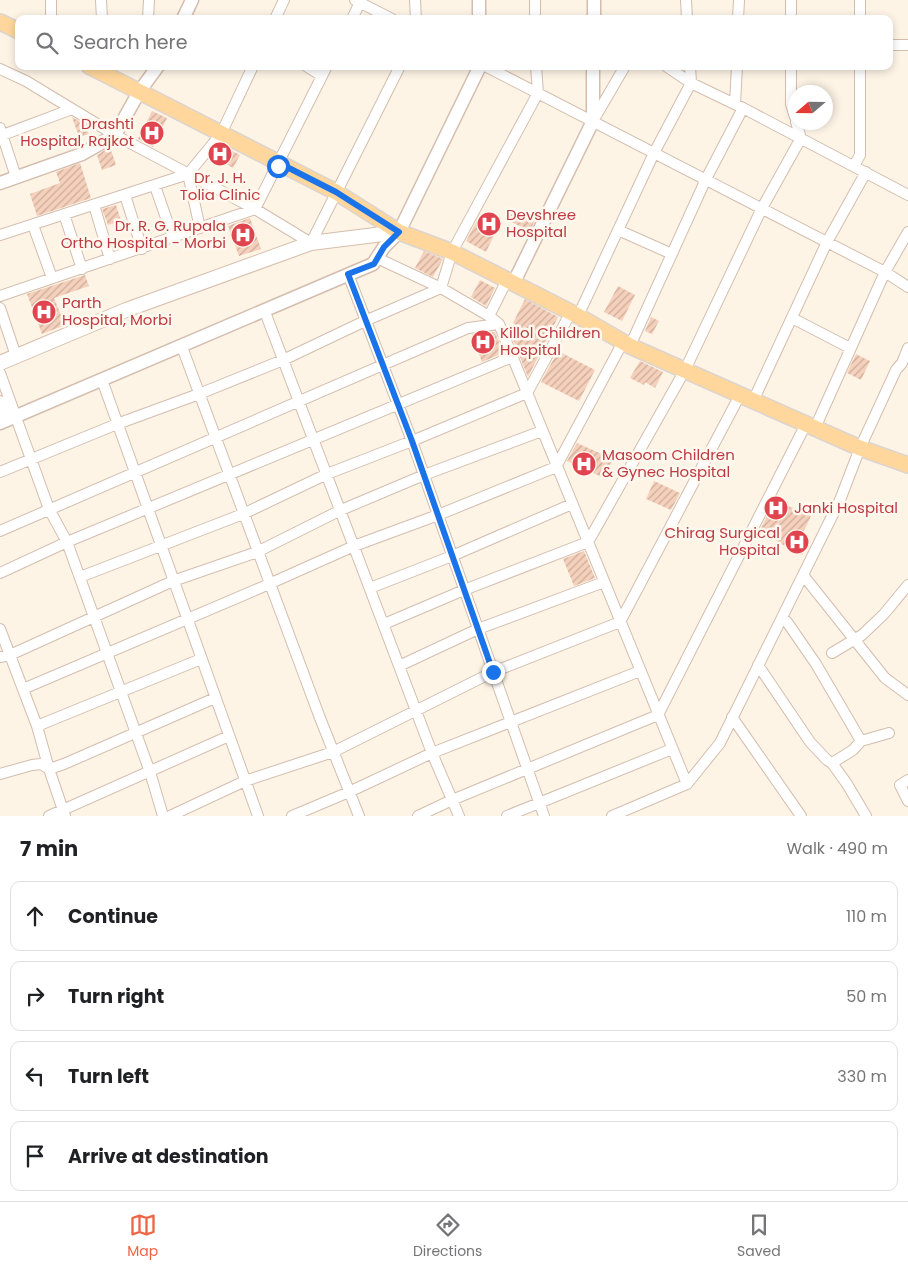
<!DOCTYPE html>
<meta charset="utf-8">
<style>
body{margin:0;font-family:Poppins,sans-serif;background:#f2f2f2;color:#202124}
.compass{position:absolute;left:788px;top:85px;width:45px;height:45px;border-radius:50%;background:#fff;box-shadow:0 2px 8px #0003;rotate:250deg}
.stop{position:absolute;width:15px;height:15px;margin:-11px;border:4px solid #1a73e8;border-radius:50%;background:#fff}
.stop.end{background:#1a73e8;border-color:#fff;box-shadow:0 1px 5px #0008}
.list{margin:0;padding:0;list-style:none}
h2{display:flex;justify-content:space-between;align-items:center;height:65px;margin:0;padding:0 20px;font-size:21px}
h2 small{font-size:16px;font-weight:400;color:#757577}
.list li{display:grid;grid-template-columns:32px 1fr auto;gap:15px;align-items:center;box-sizing:border-box;height:70px;margin:0 10px 10px;padding:0 10px;border:1px solid #e0e0e0;border-radius:10px}
.list b{display:block;font-size:19px;white-space:nowrap}
.list em{font-size:16px;font-style:normal;color:#757577}
.icon{flex:none;width:28px;height:28px;fill:none;stroke:currentColor;stroke-width:2;stroke-linecap:round;stroke-linejoin:round}
.map{position:relative;flex:none;width:908px;height:816px;overflow:hidden}
.search{position:absolute;background:#fff;box-shadow:0 2px 8px #0003;left:15px;right:15px;top:15px;height:55px;display:flex;align-items:center;gap:12px;box-sizing:border-box;padding:0 18px;border-radius:10px;color:#757577;font-size:19px}
.sheet{height:385px;background:#fff}
nav{display:flex;justify-content:space-around;align-items:center;box-sizing:border-box;height:70px;border-top:1px solid #e0e0e0;background:#fff;font-size:14px;color:#757577}
nav a{display:grid;justify-items:center;gap:2px}
nav .on{color:#ee6545}
.map>svg:first-child{display:block}
</style>
<div class="map">
<svg width="908" height="816" viewBox="0 0 908 816">
<defs>
<pattern id="building-hatch" width="6" height="6" patternUnits="userSpaceOnUse" patternTransform="scale(1.25)"><rect width="6" height="6" fill="#f5d1bc"/><path d="M-1 1l2-2M0 6l6-6M5 7l2-2" fill="none" stroke="#cbac9b"/></pattern>
</defs>
<rect width="100%" height="100%" fill="#fef4e6"/>
<path fill="url(#building-hatch)" d="M152,111L167,118L153,147L138,139Z
M72,117L84,124L89,134L79,137Z
M221,145L240,155L233,168L212,156Z
M110,147L116,165L102,170L97,155Z
M80,163L91,198L37,216L30,194L60,183L56,172Z
M116,205L121,221L108,225L102,209Z
M513,209L535,220L530,231L507,220Z
M480,215L499,225L486,252L466,241Z
M250,218L261,249L239,256L228,226Z
M424,251L443,259L433,277L415,268Z
M85,275L89,286L54,298L65,325L42,334L27,294Z
M480,280L495,288L486,306L471,297Z
M618,286L635,295L622,321L604,312Z
M525,299L558,317L528,377L511,335L529,341L532,336L514,326L515,324L513,323Z
M651,317L659,321L652,334L645,331Z
M495,332L503,353L482,362L472,334Z
M558,351L595,370L579,401L541,382Z
M856,354L870,361L861,380L847,373Z
M640,361L663,372L655,388L645,382L644,385L630,378Z
M577,443L613,459L604,478L567,461Z
M654,481L680,493L671,510L646,499Z
M777,496L788,502L786,505L811,516L802,535L810,539L802,555L759,532Z
M584,551L595,578L574,586L563,559Z"/>
<g fill="none" stroke-linecap="round" stroke-linejoin="round">
<defs>
<path id="minor" d="M51,0V19
M101,0L102,19
M355,0L392,19
M415,0L416,19
M535,0V19
M686,0L687,19
M860,0V19
M148,19L149,0
M275,19L284,0
M352,19L361,0
M738,19L739,0
M791,19V0
M889,45H908
M306,66L322,76
M485,66L885,272L908,287
M791,66V104L796,120
M0,69L26,81L115,135L255,209L327,66
M735,104L737,66
M743,108L908,195
M593,121L625,66
M0,128L16,177
M0,136L72,109
M854,166L860,155V66
M188,174L200,228
M155,186L173,238
M125,195L142,249
M94,205L110,259
M64,214L82,269
M33,225L52,278
M618,230L672,254
M0,235L188,174L221,134L253,66
M377,258L441,288L489,316L499,324L687,784
M348,274L412,441L544,816
M0,296L255,209L311,243L400,66
M0,308L16,356
M265,312L432,753L459,816
M489,316L507,280
M578,316L654,153L691,83L690,66
M792,318L850,348
M630,346L706,179L743,108L691,83L666,66
M182,347L320,718L359,816
M0,373L49,509L67,542L150,772L163,816
M102,380L258,816
M0,401L7,420
M753,401L827,242L866,172
M815,428L885,272L908,232
M0,472L117,424L199,394L283,360L365,321L441,288L452,252L538,93L536,66
M0,531L468,328L499,324
M0,573L67,542L512,357
M803,575L885,678L908,695
M80,577L243,514L327,474L412,441L527,393L571,312
M370,588L452,556L572,504
M782,617L787,622L816,664L861,741
M384,624L464,590L588,542L685,370L762,208L801,138L796,122
M0,629L37,726L49,769L65,816
M832,653L862,635L884,614L908,585
M0,657L10,655L173,581L257,552L341,510L424,475L542,431
M758,665L810,742L827,760L832,763L847,784L866,816
M399,666L478,629L604,582
M23,689L260,588L354,546L438,515L556,467L623,342
M732,717L801,816
M37,726L201,659
M832,763L853,750L861,741L889,733
M0,774L32,765L41,764L49,769L64,764L215,698
M908,780L900,785L908,801
M49,816L229,736
M170,816L245,781L333,752L493,672L620,622L740,395
M292,816L349,792L432,753L640,671
M418,816L452,800L658,715L806,424
M507,816L672,749
M612,816L687,784L720,743L840,500L860,448L896,370L902,363L908,348"/>
<path id="tertiary" d="M479,0V19
M183,19L192,0
M594,19V0
M0,183L82,154L115,135L139,92L158,66
M513,284L593,121V66
M0,423L373,264L384,247L399,232L480,66"/>
<path id="secondary" d="M0,363L126,310L311,243L399,232"/>
<path id="primary" d="M0,22L19,31
M89,66L336,192L399,232L452,252L578,316L630,346L860,448L908,465"/>
</defs>
<use href="#minor" stroke="#d3bdae" stroke-width="12"/>
<use href="#tertiary" stroke="#d3bdae" stroke-width="15"/>
<use href="#secondary" stroke="#d6bdab" stroke-width="16"/>
<use href="#primary" stroke="#dcd4d0" stroke-width="18"/>
<use href="#minor" stroke="#fff" stroke-width="10"/>
<use href="#tertiary" stroke="#fff" stroke-width="12"/>
<use href="#secondary" stroke="#fff" stroke-width="14"/>
<use href="#primary" stroke="#ffd79c" stroke-width="15"/>
</g>
<g fill="none" stroke-linecap="round" stroke-linejoin="round">
<path stroke="#1a73e8" stroke-width="6" d="M278,166L279,163L336,192L399,232L384,247L374,264L348,274L412,441L493,672"/>
</g>
<defs>
<symbol id="hospital-disc" viewBox="-11 -11 22 22"><circle r="9.5" fill="#e0444e" stroke="#fff8ee"/><path d="M-5-5h3v3.5h4V-5h3V5h-3V1.5h-4V5h-3Z" fill="#fff"/></symbol>
</defs>
<g fill-rule="evenodd">
<use href="#hospital-disc" x="138" y="119" width="28" height="28"/>
<use href="#hospital-disc" x="206" y="140" width="28" height="28"/>
<use href="#hospital-disc" x="475" y="210" width="28" height="28"/>
<use href="#hospital-disc" x="229" y="221" width="28" height="28"/>
<use href="#hospital-disc" x="30" y="298" width="28" height="28"/>
<use href="#hospital-disc" x="469" y="328" width="28" height="28"/>
<use href="#hospital-disc" x="570" y="450" width="28" height="28"/>
<use href="#hospital-disc" x="762" y="494" width="28" height="28"/>
<use href="#hospital-disc" x="783" y="528" width="28" height="28"/>
</g>
<g text-anchor="middle" stroke-width="5" stroke-linejoin="round" paint-order="stroke">
<g font-size="15" fill="#be3a42" stroke="#fff8ee" text-anchor="start">
<text x="134" y="129" text-anchor="end">Drashti<tspan x="134" dy="17">Hospital, Rajkot</tspan></text>
<text x="220" y="183" text-anchor="middle">Dr. J. H.<tspan x="220" dy="17">Tolia Clinic</tspan></text>
<text x="506" y="220">Devshree<tspan x="506" dy="17">Hospital</tspan></text>
<text x="226" y="231" text-anchor="end">Dr. R. G. Rupala<tspan x="226" dy="17">Ortho Hospital - Morbi</tspan></text>
<text x="62" y="308">Parth<tspan x="62" dy="17">Hospital, Morbi</tspan></text>
<text x="500" y="338">Killol Children<tspan x="500" dy="17">Hospital</tspan></text>
<text x="602" y="460">Masoom Children<tspan x="602" dy="17">&amp; Gynec Hospital</tspan></text>
<text x="794" y="513">Janki Hospital</text>
<text x="780" y="538" text-anchor="end">Chirag Surgical<tspan x="780" dy="17">Hospital</tspan></text>
</g>
</g>
</svg>
<svg class="compass" viewBox="-18 -18 36 36"><path d="M0-13l5 13h-10z" fill="#e53935"/><path d="M0 13l5-13h-10z" fill="#757577"/></svg>
<div class="stop" style="left:278px;top:166px"></div>
<div class="stop end" style="left:493px;top:672px"></div>
<div class="search"><svg class="icon" aria-label="search" viewBox="0 0 24 24"><circle cx="10" cy="10" r="6"/><path d="M15 15l6 6"/></svg>Search here</div>
</div>
<section class="sheet">
<h2>7 min<small>Walk · 490 m</small></h2>
<ul class="list">
<li><svg class="icon" aria-label="ahead" viewBox="0 0 24 24"><path d="M12 20V5M6 11l6-6 6 6"/></svg><div><b>Continue</b></div><em>110 m</em></li>
<li><svg class="icon" aria-label="right" viewBox="0 0 24 24"><path d="M7 20v-9h11M14 6l5 5-5 5"/></svg><div><b>Turn right</b></div><em>50 m</em></li>
<li><svg class="icon" aria-label="left" viewBox="0 0 24 24"><path d="M17 20v-9H6M10 6l-5 5 5 5"/></svg><div><b>Turn left</b></div><em>330 m</em></li>
<li><svg class="icon" aria-label="arrive" viewBox="0 0 24 24"><path d="M6 21V4h12l-3 4 3 4H6"/></svg><div><b>Arrive at destination</b></div></li>
</ul>
</section>
<nav>
<a class="on"><svg class="icon" aria-label="map" viewBox="0 0 24 24"><path d="M3 6l6-2 6 2 6-2v14l-6 2-6-2-6 2zM9 4v14M15 6v14"/></svg>Map</a>
<a><svg class="icon" aria-label="directions" viewBox="0 0 24 24"><path d="M12 3l9 9-9 9-9-9zM9 14v-3h6M13 9l2 2-2 2"/></svg>Directions</a>
<a><svg class="icon" aria-label="saved" viewBox="0 0 24 24"><path d="M7 4h10v16l-5-4-5 4z"/></svg>Saved</a>
</nav>
